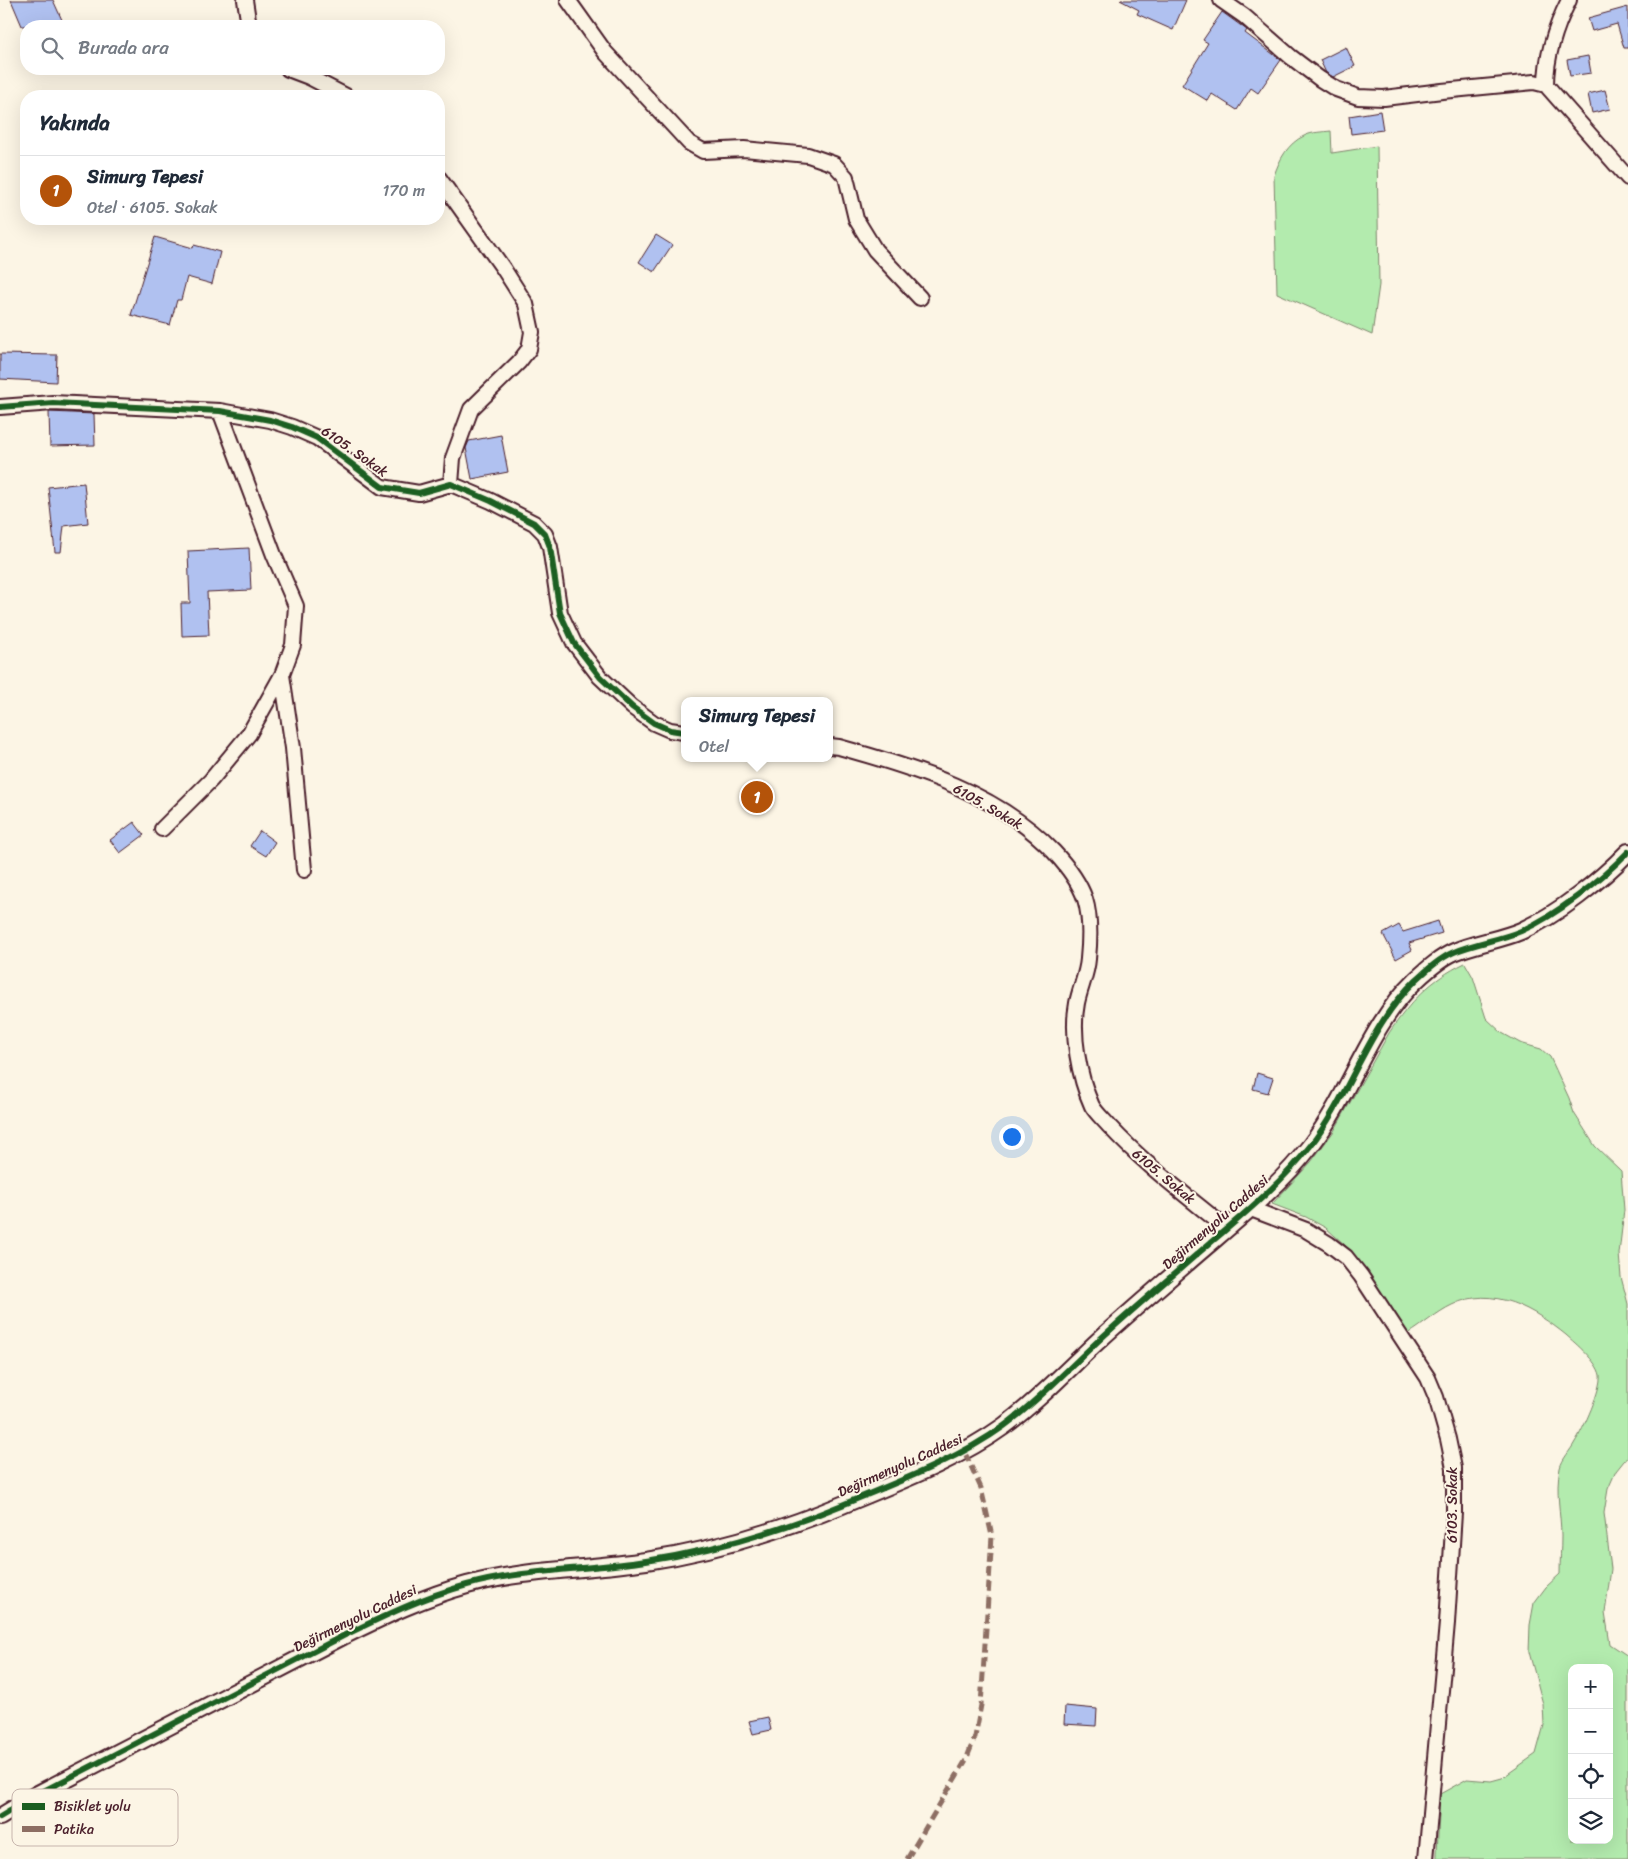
<!DOCTYPE html>
<html lang="tr">
<meta charset="utf-8">
<style>
body{margin:0;font-family:Sriracha,sans-serif;background:#f2f2f3;color:#1f2937}
.controls{position:absolute;right:15px;bottom:15px;display:grid;overflow:hidden;border-radius:10px;box-shadow:0 5px 20px #0002}
.controls button{width:45px;height:45px;display:grid;place-items:center;padding:0;border:0;border-bottom:1px solid #e0e1e3;background:#fff;color:#1f2937;font:25px sans-serif}
.you{position:absolute;left:1011px;top:1136px;width:18px;height:18px;margin:-12px;border:4px solid #fff;border-radius:50%;background:#1a73e8;box-shadow:0 0 0 8px #1a73e833}
.badge{display:grid;place-items:center;width:32px;height:32px;border-radius:50%;background:#b45309;color:#fff;font-size:16px;font-weight:700}
.pin{position:absolute;translate:-50% -50%;border:2px solid #fff;box-shadow:0 1px 5px #0006}
.popup{position:absolute;left:681px;top:697px;width:152px;height:65px;box-sizing:border-box;display:grid;place-content:center;border-radius:10px;background:#fff;filter:drop-shadow(0 1px 4px #0005);font-size:16px;white-space:nowrap;color:#747a83}
.popup b{font-size:19px;color:#1f2937}
.popup::after{content:'';position:absolute;left:50%;top:100%;margin-left:-10px;border:10px solid transparent;border-top-color:#fff}
.list{margin:0;padding:0;list-style:none}
h2{display:flex;justify-content:space-between;align-items:center;height:65px;margin:0;padding:0 20px;font-size:21px}
h2 small{font-size:16px;font-weight:400;color:#747a83}
.list li{display:grid;grid-template-columns:32px 1fr auto;gap:15px;align-items:center;box-sizing:border-box;height:70px;padding:0 20px;border-top:1px solid #e0e1e3}
.list b{display:block;font-size:19px;white-space:nowrap}
.list p{margin:0;font-size:16px;white-space:nowrap;color:#747a83}
.list em{font-size:16px;font-style:normal;color:#747a83}
.icon{flex:none;width:28px;height:28px;fill:none;stroke:currentColor;stroke-width:2;stroke-linecap:round;stroke-linejoin:round}
.map{position:relative;flex:none;width:1628px;height:1859px;overflow:hidden}
.search{position:absolute;background:#fff;box-shadow:0 5px 20px #0002;left:20px;top:20px;width:425px;height:55px;display:flex;align-items:center;gap:12px;box-sizing:border-box;padding:0 18px;border-radius:20px;color:#747a83;font-size:19px}
.panel{position:absolute;background:#fff;box-shadow:0 5px 20px #0002;left:20px;top:90px;width:425px;height:135px;border-radius:20px}
.map>svg:first-child{display:block}
</style>
<div class="map">
<svg width="1628" height="1859" viewBox="0 0 1628 1859">
<rect width="100%" height="100%" fill="#fcf5e5"/>
<filter id="ink" filterUnits="userSpaceOnUse"><feTurbulence type="fractalNoise" baseFrequency=".02" numOctaves="2"/><feDisplacementMap in="SourceGraphic" scale="10" xChannelSelector="R" yChannelSelector="G"/><feConvolveMatrix kernelMatrix="1 2 1 2 8 2 1 2 1" color-interpolation-filters="sRGB"/></filter>
<g filter="url(#ink)">
<path fill="#b3ebae" stroke="#7e856c" fill-rule="evenodd" d="M1331,131L1332,153L1377,146L1379,285L1372,335L1277,293L1274,176C1279,160 1288,143 1304,136C1311,132 1323,132 1331,131Z
M1465,963L1473,977L1486,1018L1502,1033L1520,1043L1541,1049L1550,1057L1569,1098L1574,1113L1595,1146L1621,1171L1624,1210L1619,1254L1621,1277L1628,1304V1456L1616,1471L1608,1489L1604,1513L1611,1569L1605,1612L1610,1644L1628,1656V1859H1437V1854L1440,1794L1467,1779L1491,1781L1502,1778L1536,1754L1544,1725L1543,1704L1529,1652L1530,1625L1534,1603L1546,1587L1560,1574C1560,1561 1561,1548 1561,1536C1561,1513 1555,1491 1560,1468C1562,1459 1571,1450 1575,1442C1583,1430 1602,1388 1600,1375C1597,1361 1576,1344 1566,1335C1535,1310 1493,1284 1452,1305C1437,1312 1423,1325 1408,1334L1357,1259L1344,1244L1326,1228L1306,1217L1272,1204L1311,1162L1334,1131L1389,1033C1410,1002 1430,980 1465,963ZM1572,1668H1609V1840H1572Z"/>
<path fill="#b0c1f0" stroke="#4a1f2b" d="M11,0H53L62,20L47,26H22Z
M1120,0H1186L1173,30L1137,14L1139,10Z
M1628,7V48H1624L1617,24L1592,31L1588,18Z
M1222,12L1247,30L1245,33L1281,60L1258,93L1251,88L1237,110L1212,94L1208,101L1182,85L1208,43L1203,40Z
M1346,47L1355,66L1333,77L1326,73L1320,60Z
M1588,56L1591,73L1570,76L1567,60Z
M1605,90L1610,109L1592,113L1588,94Z
M1380,111L1383,130L1351,134L1349,116Z
M656,235L672,245L654,272L639,262Z
M155,237L193,248L194,245L220,252L212,284L187,277L181,300H177L170,325L131,315Z
M0,354L57,355L56,382L0,379Z
M49,412L94,414L95,445L50,446Z
M501,435L508,472L472,479L466,448L469,441Z
M84,483L88,523L64,526L61,552H55L48,487Z
M249,548L251,590L207,592L209,635L182,636L181,603H190L188,551Z
M134,822L144,835L120,853L110,840Z
M260,831L275,842L266,856L250,846Z
M1438,921L1442,933L1409,943L1412,950L1396,959L1383,934L1399,925L1403,932Z
M1257,1073L1273,1078L1268,1093L1253,1089Z
M1065,1706L1097,1709L1096,1726L1064,1724Z
M768,1717L771,1730L753,1734L749,1721Z"/>
<g fill="none" stroke-linecap="round" stroke-linejoin="round">
<defs>
<path id="minor" d="M245,0L249,26
M568,0L605,52L689,143L703,151L744,149L808,155L834,164L846,177L856,219L875,250L920,298
M1221,0L1244,16L1291,57L1320,79L1336,89L1358,97L1384,98L1442,91L1534,82L1546,85L1628,178
M288,69L309,77L346,96
M1546,85C1546,56 1556,26 1569,0
M439,178L503,268L526,304L532,332L529,349L519,362L471,409L453,458L451,484
M0,407L53,403L220,411L270,420L292,427L317,438L382,487L419,493L451,484L491,501L534,523L545,534L550,547L560,613L574,643L600,677L632,707L654,723L670,730L684,732
M220,411L274,555L296,606L293,645L282,675L293,748L304,870
M830,746L839,747C915,768 998,793 1054,852C1066,865 1079,881 1085,899C1091,918 1090,939 1088,959C1087,974 1080,988 1077,1003C1071,1034 1079,1077 1092,1106C1096,1113 1104,1120 1109,1126C1144,1164 1186,1195 1226,1228
M162,829L211,780L249,734L282,675
M1251,1209L1306,1230L1329,1244L1346,1257L1361,1276L1428,1378L1436,1397L1448,1439L1454,1468V1513L1447,1623L1426,1859"/>
<path id="tertiary" d="M0,1817L36,1795L343,1636C384,1616 423,1597 467,1585C525,1569 586,1570 646,1561C713,1551 779,1531 842,1505C895,1483 957,1460 1004,1426C1038,1401 1067,1370 1097,1342C1124,1317 1152,1293 1180,1269C1225,1229 1274,1193 1311,1145C1351,1093 1368,1026 1416,980C1427,970 1440,958 1454,952C1475,943 1500,940 1521,931C1557,915 1601,880 1628,852"/>
</defs>
<use href="#minor" stroke="#4a1f2b" stroke-width="18"/>
<use href="#tertiary" stroke="#4a1f2b" stroke-width="20"/>
<use href="#minor" stroke="#fcf5e5" stroke-width="14"/>
<use href="#tertiary" stroke="#fcf5e5" stroke-width="16"/>
<path stroke="#8d6e63" stroke-width="5" stroke-dasharray="10 5" stroke-linecap="butt" d="M907,1859L966,1760L975,1737L981,1705L992,1536L981,1488L964,1451"/>
<defs>
<path id="cycleway" d="M0,407L53,403L220,411L270,420L292,427L317,438L382,487L419,493L451,484L491,501L534,523L545,534L550,547L560,613L574,643L600,677L632,707L654,723L670,730L684,732
M0,1817L36,1795L343,1636C384,1616 423,1597 467,1585C525,1569 586,1570 646,1561C713,1551 779,1531 842,1505C895,1483 957,1460 1004,1426C1038,1401 1067,1370 1097,1342C1124,1317 1152,1293 1180,1269C1225,1229 1274,1193 1311,1145C1351,1093 1368,1026 1416,980C1427,970 1440,958 1454,952C1475,943 1500,940 1521,931C1557,915 1601,880 1628,852"/>
</defs>
<use href="#cycleway" stroke="#fcf5e5" stroke-width="9"/>
<use href="#cycleway" stroke="#1b5e20" stroke-width="6"/>
</g>
</g>
<g text-anchor="middle" stroke-width="4" stroke-linejoin="round" paint-order="stroke">
<g font-size="14" fill="#4a1f2b" stroke="#fcf5e5">
<text transform="translate(355 451) rotate(35)" y="5">6105. Sokak</text>
<text transform="translate(988 806) rotate(30)" y="5">6105. Sokak</text>
<text transform="translate(1164 1176) rotate(40)" y="5">6105. Sokak</text>
<text transform="translate(1215 1222) rotate(-41)" y="5">Değirmenyolu Caddesi</text>
<text transform="translate(900 1465) rotate(-24)" y="5">Değirmenyolu Caddesi</text>
<text transform="translate(1452 1505) rotate(-90)" y="5">6103. Sokak</text>
<text transform="translate(355 1618) rotate(-26)" y="5">Değirmenyolu Caddesi</text>
</g>
</g>
<rect x="12" y="1789" width="166" height="57" rx="8" fill="#fcf5e5" stroke="#c7b5ad" stroke-width="1"/>
<rect x="22" y="1803" width="23" height="7" fill="#1b5e20"/>
<rect x="22" y="1826" width="23" height="6" fill="#8d6e63"/>
<g font-size="14" fill="#4a1f2b">
<text x="54" y="1811">Bisiklet yolu</text>
<text x="54" y="1834">Patika</text>
</g>
</svg>
<div class="controls">
<button>+</button>
<button>−</button>
<button><svg class="icon" aria-label="locate" viewBox="0 0 24 24"><circle cx="12" cy="12" r="6"/><path d="M12 2v4M12 18v4M2 12h4M18 12h4"/></svg></button>
<button><svg class="icon" aria-label="layers" viewBox="0 0 24 24"><path d="M12 4l9 5-9 5-9-5zM3 14l9 5 9-5"/></svg></button>
</div>
<div class="you"></div>
<div class="pin badge" style="left:757px;top:797px">1</div>
<div class="popup"><b>Simurg Tepesi</b>Otel</div>
<div class="search"><svg class="icon" aria-label="search" viewBox="0 0 24 24"><circle cx="10" cy="10" r="6"/><path d="M15 15l6 6"/></svg>Burada ara</div>
<section class="panel">
<h2>Yakında<small></small></h2>
<ul class="list">
<li><span class="badge">1</span><div><b>Simurg Tepesi</b><p>Otel · 6105. Sokak</p></div><em>170 m</em></li>
</ul>
</section>
</div>
